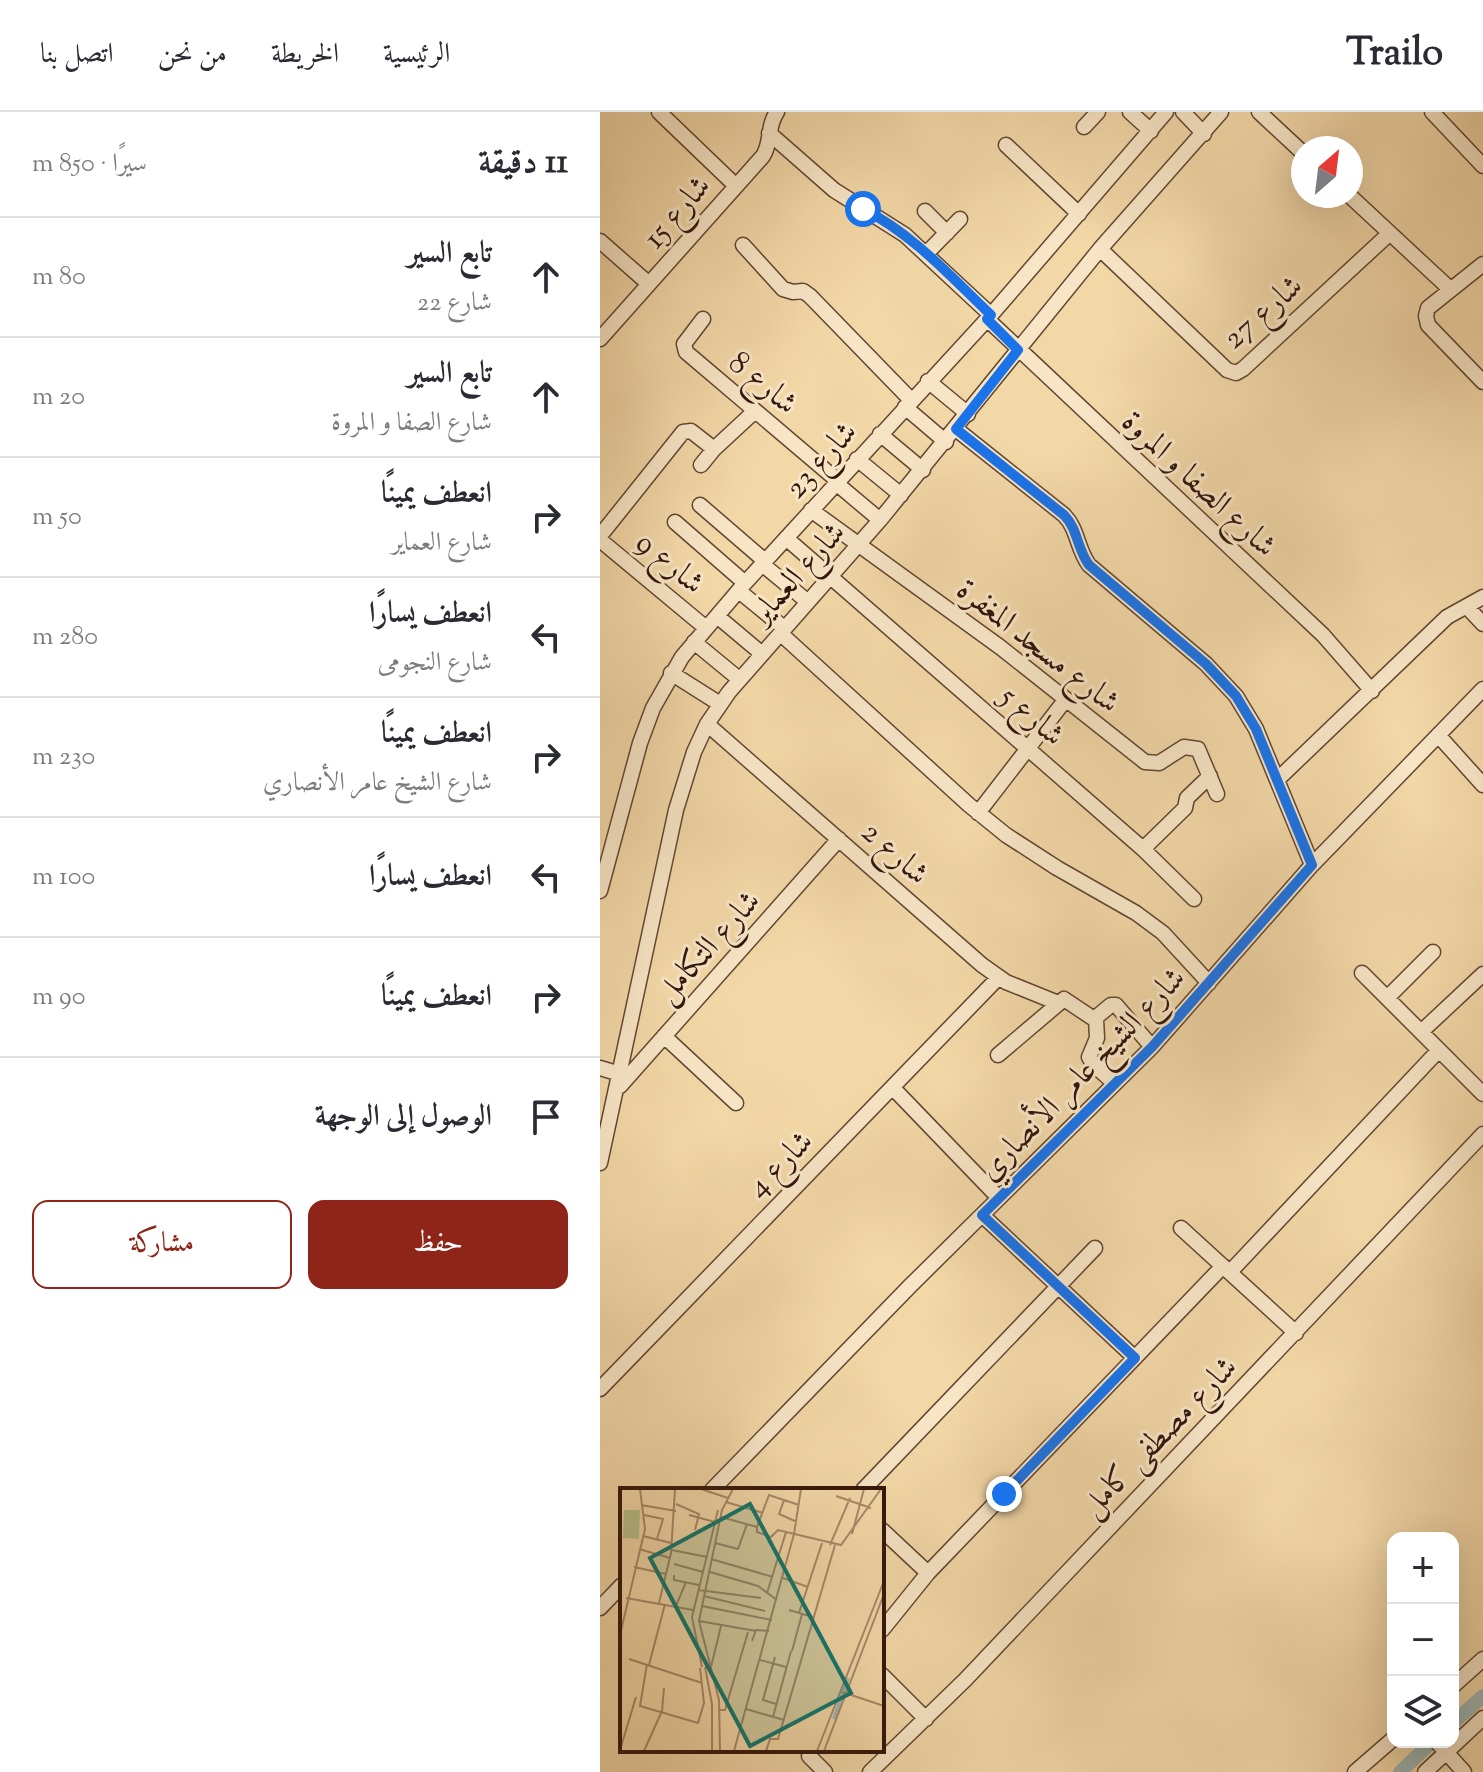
<!DOCTYPE html>
<html lang="ar">
<meta charset="utf-8">
<style>
body{margin:0;font-family:"Sorts Mill Goudy",Amiri,serif;background:#f2f2f3;color:#2b2b33;direction:rtl}
.controls{position:absolute;right:24px;bottom:24px;display:grid;overflow:hidden;border-radius:16px;box-shadow:0 8px 32px #0002}
.controls button{width:72px;height:72px;display:grid;place-items:center;padding:0;border:0;border-bottom:2px solid #e1e1e2;background:#fff;color:#2b2b33;font:40px sans-serif}
.compass{position:absolute;left:691px;top:24px;width:72px;height:72px;border-radius:50%;background:#fff;box-shadow:0 8px 32px #0002;rotate:28deg}
.stop{position:absolute;width:24px;height:24px;margin:-18px;border:6px solid #1a73e8;border-radius:50%;background:#fff}
.stop.end{background:#1a73e8;border-color:#fff;box-shadow:0 2px 8px #0008}
.list{margin:0;padding:0;list-style:none}
h2{display:flex;justify-content:space-between;align-items:center;height:104px;margin:0;padding:0 32px;font-size:34px}
h2 small{font-size:26px;font-weight:400;color:#7c7c81}
.list li{display:grid;grid-template-columns:52px 1fr auto;gap:24px;align-items:center;box-sizing:border-box;height:120px;padding:0 32px;border-top:2px solid #e1e1e2}
.list b{display:block;font-size:30px;white-space:nowrap}
.list p{margin:0;font-size:26px;white-space:nowrap;color:#7c7c81}
.list em{font-size:26px;font-style:normal;color:#7c7c81}
.actions{display:flex;gap:16px;padding:24px 32px}
.actions a{flex:1;padding:18px 0;border:2px solid #8f2418;border-radius:16px;text-align:center;font-size:28px;color:#8f2418}
.actions .main{background:#8f2418;color:#fff}
.icon{flex:none;width:44px;height:44px;fill:none;stroke:currentColor;stroke-width:2;stroke-linecap:round;stroke-linejoin:round}
.map{position:relative;flex:none;width:883px;height:1660px;overflow:hidden;direction:ltr}
header{display:flex;align-items:center;gap:48px;box-sizing:border-box;height:112px;padding:0 40px;background:#fff;border-bottom:2px solid #e1e1e2}
header strong{font-size:38px}
nav{display:flex;gap:44px;margin-inline-start:auto;font-size:28px}
main{display:flex}
aside{flex:1;background:#fff}
.map>svg:first-child{display:block}
</style>
<header>
<strong>Trailo</strong>
<nav><a>الرئيسية</a><a>الخريطة</a><a>من نحن</a><a>اتصل بنا</a></nav>
</header>
<main>
<div class="map">
<svg width="883" height="1660" viewBox="0 0 883 1660">
<rect width="100%" height="100%" fill="#f2d7a7"/>
<filter id="stains"><feTurbulence type="fractalNoise" baseFrequency=".0025" numOctaves="4"/><feColorMatrix values="0 0 0 0 .2 0 0 0 0 .09 0 0 0 0 .02 0 0 0 .5 -.17"/></filter>
<radialGradient id="worn" r=".72"><stop offset=".6" stop-color="#630" stop-opacity="0"/><stop offset="1" stop-color="#630" stop-opacity=".3"/></radialGradient>
<g fill="none" stroke-linecap="round" stroke-linejoin="round">
<path stroke="#a0b7b3" stroke-width="14" d="M853,1611L883,1584
M800,1660L832,1630"/>
<defs>
<path id="minor" d="M59,0L136,74
M530,0L551,19
M583,0L604,22
M659,0L703,41
M832,0L883,54
M484,15L498,0
M169,21L234,78L305,123L391,203
M406,33L479,102
M750,84L850,177
M325,99L347,121
M0,129L49,172
M143,133L183,177L193,180L203,179L210,184L311,288
M500,137L627,258L636,261L643,257L790,121
M326,142L360,107
M883,152L828,196L826,204L828,213L883,270
M103,207L84,232L86,240L238,369
M387,207L723,523L772,579
M0,227L163,44C172,30 167,14 177,0
M328,269L368,302
M305,295L346,330
M356,317L464,403C478,417 477,437 489,453L606,552L636,584L656,617L712,753
M280,322L323,358
M257,347L301,383
M101,353L114,337
M236,371L280,408
M100,393L165,449
M211,398L400,535L545,650L559,651L584,635L598,637L617,682
M75,410L145,471
M0,424L83,320L91,319L114,337L155,299
M186,426L543,737L594,787
M0,428L106,516
M162,452L208,490
M139,479L184,516
M867,495L883,512
M117,504L161,541
M180,521L369,693L406,723L457,756L536,801L563,821L609,871
M94,530L139,567
M71,561L120,592
M107,612L382,853L406,870L458,891
M838,623L883,673
M677,668L847,505L883,485
M378,701L466,587
M543,737L585,696L587,686L610,664
M0,779L40,631L53,596L82,545L145,471L391,203L566,0
M762,861L883,982
M787,886L833,840
M496,907L497,926L489,945L493,952L514,971
M821,920L883,862
M64,924L136,991
M398,943L464,887L494,907L511,893H516L552,935
M0,956L20,962
M20,974L239,727
M293,976L399,1086
M0,1051L76,698L94,640L107,612L129,580L280,408L500,137L621,0
M382,1103L535,1246
M581,1116L696,1221
M630,1160L839,938
M0,1277L398,866
M112,1378L310,1174L552,935L712,753L883,577
M263,1378L495,1136
M282,1418L328,1461
M0,1496L22,1473
M282,1518L328,1461L623,1154
M282,1563L326,1607
M853,1574L883,1547
M837,1630L864,1660
M209,1644L225,1660
M270,1660L365,1568L883,1022
M755,1660L793,1627
M825,1660L883,1606"/>
</defs>
<use href="#minor" stroke="#634632" stroke-width="17"/>
<use href="#minor" stroke="#f7e5c6" stroke-width="14"/>
</g>
<g fill="none" stroke-linecap="round" stroke-linejoin="round">
<path stroke="#1a73e8" stroke-width="10" d="M263,97C313,122 351,165 391,203L387,207L418,238L356,317L464,403C478,417 477,437 489,453L606,552L636,584L656,617L712,753L552,935L382,1103L535,1246L404,1382"/>
</g>
<g text-anchor="middle" stroke-width="6" stroke-linejoin="round" paint-order="stroke">
<g font-size="32" fill="#33150b" stroke="#f7e5c6">
<text transform="translate(76 99) rotate(-49)" y="11">شارع 15</text>
<text transform="translate(662 199) rotate(-41)" y="11">شارع 27</text>
<text transform="translate(164 270) rotate(40)" y="11">شارع 8</text>
<text transform="translate(220 347) rotate(-48)" y="11">شارع 23</text>
<text transform="translate(600 371) rotate(43)" y="11">شارع الصفا و المروة</text>
<text transform="translate(71 450) rotate(40)" y="11">شارع 9</text>
<text transform="translate(197 460) rotate(-48)" y="11">شارع العماير</text>
<text transform="translate(439 533) rotate(38)" y="11">شارع مسجد المغفرة</text>
<text transform="translate(433 603) rotate(41)" y="11">شارع 5</text>
<text transform="translate(296 740) rotate(42)" y="11">شارع 2</text>
<text transform="translate(107 834) rotate(-48)" y="11">شارع التكامل</text>
<text transform="translate(481 961) rotate(-46)" y="11">شارع الشيخ عامر الأنصاري</text>
<text transform="translate(179 1051) rotate(-45)" y="11">شارع 4</text>
<text transform="translate(558 1324) rotate(-46)" y="11">شارع مصطفى كامل</text>
</g>
</g>
<g transform="translate(20 1376)">
<rect width="264" height="264" fill="#f2d7a7"/>
<path d="M4,22H20L19,51L3,50Z" fill="#b7bf89"/>
<path fill="none" stroke="#a0b7b3" stroke-width="4" d="M214,231L228,190"/>
<path fill="none" stroke="#a68969" stroke-width="2" d="M81,1L108,10M216,8L251,20M164,12L159,26L177,34M106,14L143,25M56,16L79,26L75,42M21,17L56,23M24,27L43,31L37,51M69,27L95,34M101,29L137,39M137,39V44L151,49L158,42L221,57L261,1M137,39L149,7L179,17M232,46L244,1M23,48L51,55M95,55L118,61L127,36M210,57L230,10M19,61L50,70M52,62L87,69M91,71L153,89M54,76L83,84M14,79L46,86M90,84L138,98L157,112M54,87V92L79,97M163,90L188,99M78,102L141,110M147,105L166,44M84,108L145,123M6,110L73,122M39,115L51,65L55,1M56,118L66,94M82,118L152,132M169,122L193,129M179,125L202,55M79,133L136,143M0,147L25,41L20,1M132,153L136,142L149,143M172,163L182,126M155,169L143,212L156,216M9,171L82,195M140,172L166,179M27,176L20,218L78,235L84,215L80,180M29,177L45,116M82,179L72,129L98,22M85,179L92,216V263M91,179L101,138M222,204L264,218M126,221L164,232M100,222H105L128,144M153,229L171,163M0,262L16,209M24,263L42,223L44,200M100,263L99,212L79,133L102,22L113,1M114,263L174,46L181,1M146,263L150,251H158L215,57M197,263L264,93M204,263L264,106"/>
<path fill="#0f766e" fill-opacity="0.15" stroke="#0f766e" stroke-width="4" d="M130,16L231,205L130,258L30,70Z"/>
<rect width="264" height="264" fill="none" stroke="#33150b" stroke-width="4"/>
</g>
<rect width="100%" height="100%" filter="url(#stains)"/>
<rect width="100%" height="100%" fill="url(#worn)"/>
</svg>
<div class="controls">
<button>+</button>
<button>−</button>
<button><svg class="icon" aria-label="layers" viewBox="0 0 24 24"><path d="M12 4l9 5-9 5-9-5zM3 14l9 5 9-5"/></svg></button>
</div>
<svg class="compass" viewBox="-18 -18 36 36"><path d="M0-13l5 13h-10z" fill="#e53935"/><path d="M0 13l5-13h-10z" fill="#7c7c81"/></svg>
<div class="stop" style="left:263px;top:97px"></div>
<div class="stop end" style="left:404px;top:1382px"></div>
</div>
<aside>
<h2>11 دقيقة<small>سيرًا · 850 m</small></h2>
<ul class="list">
<li><svg class="icon" aria-label="ahead" viewBox="0 0 24 24"><path d="M12 20V5M6 11l6-6 6 6"/></svg><div><b>تابع السير</b><p>شارع 22</p></div><em>80 m</em></li>
<li><svg class="icon" aria-label="ahead" viewBox="0 0 24 24"><path d="M12 20V5M6 11l6-6 6 6"/></svg><div><b>تابع السير</b><p>شارع الصفا و المروة</p></div><em>20 m</em></li>
<li><svg class="icon" aria-label="right" viewBox="0 0 24 24"><path d="M7 20v-9h11M14 6l5 5-5 5"/></svg><div><b>انعطف يمينًا</b><p>شارع العماير</p></div><em>50 m</em></li>
<li><svg class="icon" aria-label="left" viewBox="0 0 24 24"><path d="M17 20v-9H6M10 6l-5 5 5 5"/></svg><div><b>انعطف يسارًا</b><p>شارع النجومى</p></div><em>280 m</em></li>
<li><svg class="icon" aria-label="right" viewBox="0 0 24 24"><path d="M7 20v-9h11M14 6l5 5-5 5"/></svg><div><b>انعطف يمينًا</b><p>شارع الشيخ عامر الأنصاري</p></div><em>230 m</em></li>
<li><svg class="icon" aria-label="left" viewBox="0 0 24 24"><path d="M17 20v-9H6M10 6l-5 5 5 5"/></svg><div><b>انعطف يسارًا</b></div><em>100 m</em></li>
<li><svg class="icon" aria-label="right" viewBox="0 0 24 24"><path d="M7 20v-9h11M14 6l5 5-5 5"/></svg><div><b>انعطف يمينًا</b></div><em>90 m</em></li>
<li><svg class="icon" aria-label="arrive" viewBox="0 0 24 24"><path d="M6 21V4h12l-3 4 3 4H6"/></svg><div><b>الوصول إلى الوجهة</b></div></li>
</ul>
<div class="actions"><a class="main">حفظ</a><a>مشاركة</a></div>
</aside>
</main>
